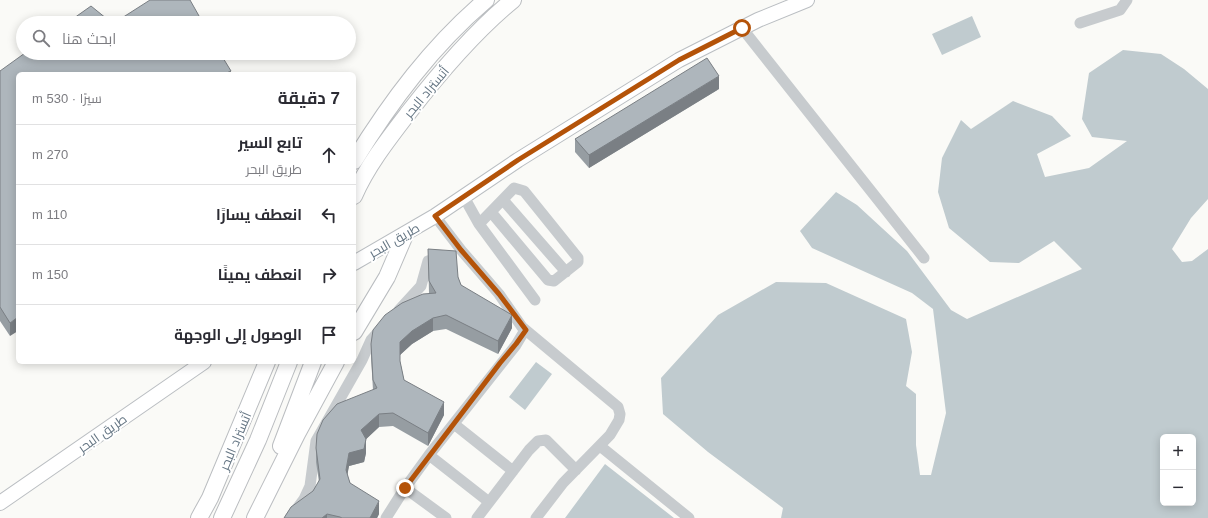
<!DOCTYPE html>
<html lang="ar">
<meta charset="utf-8">
<style>
body{margin:0;font-family:Arial,Cairo,sans-serif;background:#f7f7f7;color:#2b2b33;direction:rtl}
.controls{position:absolute;right:12px;bottom:12px;display:grid;overflow:hidden;border-radius:6px;box-shadow:0 2px 10px #0003}
.controls button{width:36px;height:36px;display:grid;place-items:center;padding:0;border:0;border-bottom:1px solid #e1e1e2;background:#fff;color:#2b2b33;font:20px sans-serif}
.stop{position:absolute;width:12px;height:12px;margin:-9px;border:3px solid #b45309;border-radius:50%;background:#fff}
.stop.end{background:#b45309;border-color:#fff;box-shadow:0 1px 4px #0008}
.list{margin:0;padding:0;list-style:none}
h2{display:flex;justify-content:space-between;align-items:center;height:52px;margin:0;padding:0 16px;font-size:17px}
h2 small{font-size:13px;font-weight:400;color:#7c7c81}
.list li{display:grid;grid-template-columns:26px 1fr auto;gap:12px;align-items:center;box-sizing:border-box;height:60px;padding:0 16px;border-top:1px solid #e1e1e2}
.list b{display:block;font-size:15px;white-space:nowrap}
.list p{margin:0;font-size:13px;white-space:nowrap;color:#7c7c81}
.list em{font-size:13px;font-style:normal;color:#7c7c81}
.icon{flex:none;width:22px;height:22px;fill:none;stroke:currentColor;stroke-width:2;stroke-linecap:round;stroke-linejoin:round}
.map{position:relative;flex:none;width:1208px;height:518px;overflow:hidden;direction:ltr}
.search{position:absolute;background:#fff;box-shadow:0 2px 10px #0003;left:16px;top:16px;width:340px;height:44px;display:flex;align-items:center;gap:10px;box-sizing:border-box;padding:0 14px;border-radius:22px;color:#7c7c81;font-size:15px}
.panel{position:absolute;background:#fff;box-shadow:0 2px 10px #0003;left:16px;top:72px;width:340px;height:292px;border-radius:6px;direction:rtl}
.map>svg:first-child{display:block}
</style>
<div class="map">
<svg width="1208" height="518" viewBox="0 0 1208 518">
<rect width="100%" height="100%" fill="#fafaf7"/>
<path fill="#c0cbcf" fill-rule="evenodd" d="M972,16L981,37L942,55L932,34Z
M1123,50L1161,54L1184,69L1208,89V199L1191,218L1172,249L1182,262L1192,261L1208,249V518H781L783,508L708,452L663,414L661,378L718,315L776,282L826,283L906,319L912,352L906,386L916,394V445L920,475H931L946,413L933,309L912,293L812,248L800,231L836,192L857,205L907,251L951,310L967,319L1082,269L1054,241L1019,263L990,262L949,228L938,192L942,158L961,120L971,129L1013,101L1052,116L1071,136L1037,154L1045,177L1089,168L1127,141L1092,137L1082,119L1089,73ZM1163,437H1193V503H1163Z
M536,362L552,374L525,410L509,397Z
M605,464L674,518H565Z"/>
<g fill="none" stroke-linecap="round" stroke-linejoin="round">
<defs>
<path id="major" d="M354,263L435,216L518,160L679,60L758,20L807,0
M0,503L204,362"/>
<path id="highway" d="M354,161C391,101 432,46 486,0
M354,196C367,166 389,138 409,112C440,72 474,32 513,0
M354,332L387,277L405,235
M281,446L313,362
M199,518L210,498L267,362
M222,518L258,440L289,362
M255,518L297,434L336,362"/>
</defs>
<use href="#major" stroke="#babec2" stroke-width="16"/>
<use href="#highway" stroke="#babdc0" stroke-width="18"/>
<path stroke="#c7cbce" stroke-width="11" d="M1080,23L1120,10L1127,0
M742,28L924,258
M464,197L479,224L535,300
M503,200L566,272
M435,216L461,250L499,294L522,327L618,407L620,414L619,420L610,435L563,483L536,518
M479,224L514,188L524,191L578,258V262L554,281L548,280L491,212
M399,310L421,286L428,261L442,258
M454,424L513,471
M600,446L689,518
M429,455L489,502
M405,488L446,518
M290,518L304,499L310,486L316,441L362,360L371,340L382,328
M386,518L405,488L429,455L516,345L525,330
M477,518L529,450L538,441L546,440L576,470"/>
<use href="#major" stroke="#fff" stroke-width="14"/>
<use href="#highway" stroke="#fff" stroke-width="16"/>
</g>
<path fill="#969da2" d="M0,71L231,74H18L10,336L0,321Z
M719,89L589,168L575,152V139Z
M428,249L458,277L461,285L512,328L498,354L446,329L433,331L412,344L400,355V361L404,380L444,415L428,446L393,426L379,427L366,439V453L364,462L349,466L347,474L350,483L379,514L377,518H284L313,491L319,482L316,462V448L373,390L371,357V344L429,293Z"/>
<path fill="#7a7f84" d="M231,71V74H224Z
M719,76V89L589,168V155Z
M512,315V328L498,354V341Z
M18,317V331L10,336V323Z
M433,318V331L412,344L400,355V342L412,331Z
M444,402V415L428,446V433Z
M379,414V427L361,444V430Z
M366,439V453L364,462L349,466L346,483V470L349,453Z
M379,501V514L377,518H370Z
M327,514V518H322Z"/>
<path fill="#aeb6bc" stroke="#7a7f84" d="M150,0H190L203,23H114Z
M91,6L112,23H67Z
M25,53H220L231,71L224,74H18V317L10,323L0,307V71Z
M707,58L719,76L589,155L575,139Z
M428,249L456,251L458,277L461,285L512,315L498,341L446,315L433,318L412,331L400,342V361L404,380L444,402L428,433L393,413L379,414L361,430L366,439L364,449L349,453L346,470L350,483L379,501L370,518H342L340,517L327,514L322,518H284L291,507L313,491L320,479L316,448L317,434L323,420L337,404L377,388L373,380L371,344L373,330L385,315L402,303L423,294L436,293L429,281Z"/>
<g fill="none" stroke-linecap="round" stroke-linejoin="round">
<path stroke="#b45309" stroke-width="5" d="M405,488L500,363L516,344L526,330L499,294L461,250L435,216L518,160L679,60L742,28"/>
</g>
<g text-anchor="middle" stroke-width="4" stroke-linejoin="round" paint-order="stroke">
<g font-size="13" fill="#647583" stroke="#fff">
<text transform="translate(426 92) rotate(-50)" y="5">أتستراد البحر</text>
<text transform="translate(394 240) rotate(-30)" y="5">طريق البحر</text>
<text transform="translate(102 433) rotate(-35)" y="5">طريق البحر</text>
<text transform="translate(235 441) rotate(-67)" y="5">أتستراد البحر</text>
</g>
</g>
</svg>
<div class="controls">
<button>+</button>
<button>−</button>
</div>
<div class="stop" style="left:742px;top:28px"></div>
<div class="stop end" style="left:405px;top:488px"></div>
<div class="search"><svg class="icon" aria-label="search" viewBox="0 0 24 24"><circle cx="10" cy="10" r="6"/><path d="M15 15l6 6"/></svg>ابحث هنا</div>
<section class="panel">
<h2>7 دقيقة<small>سيرًا · 530 m</small></h2>
<ul class="list">
<li><svg class="icon" aria-label="ahead" viewBox="0 0 24 24"><path d="M12 20V5M6 11l6-6 6 6"/></svg><div><b>تابع السير</b><p>طريق البحر</p></div><em>270 m</em></li>
<li><svg class="icon" aria-label="left" viewBox="0 0 24 24"><path d="M17 20v-9H6M10 6l-5 5 5 5"/></svg><div><b>انعطف يسارًا</b></div><em>110 m</em></li>
<li><svg class="icon" aria-label="right" viewBox="0 0 24 24"><path d="M7 20v-9h11M14 6l5 5-5 5"/></svg><div><b>انعطف يمينًا</b></div><em>150 m</em></li>
<li><svg class="icon" aria-label="arrive" viewBox="0 0 24 24"><path d="M6 21V4h12l-3 4 3 4H6"/></svg><div><b>الوصول إلى الوجهة</b></div></li>
</ul>
</section>
</div>
